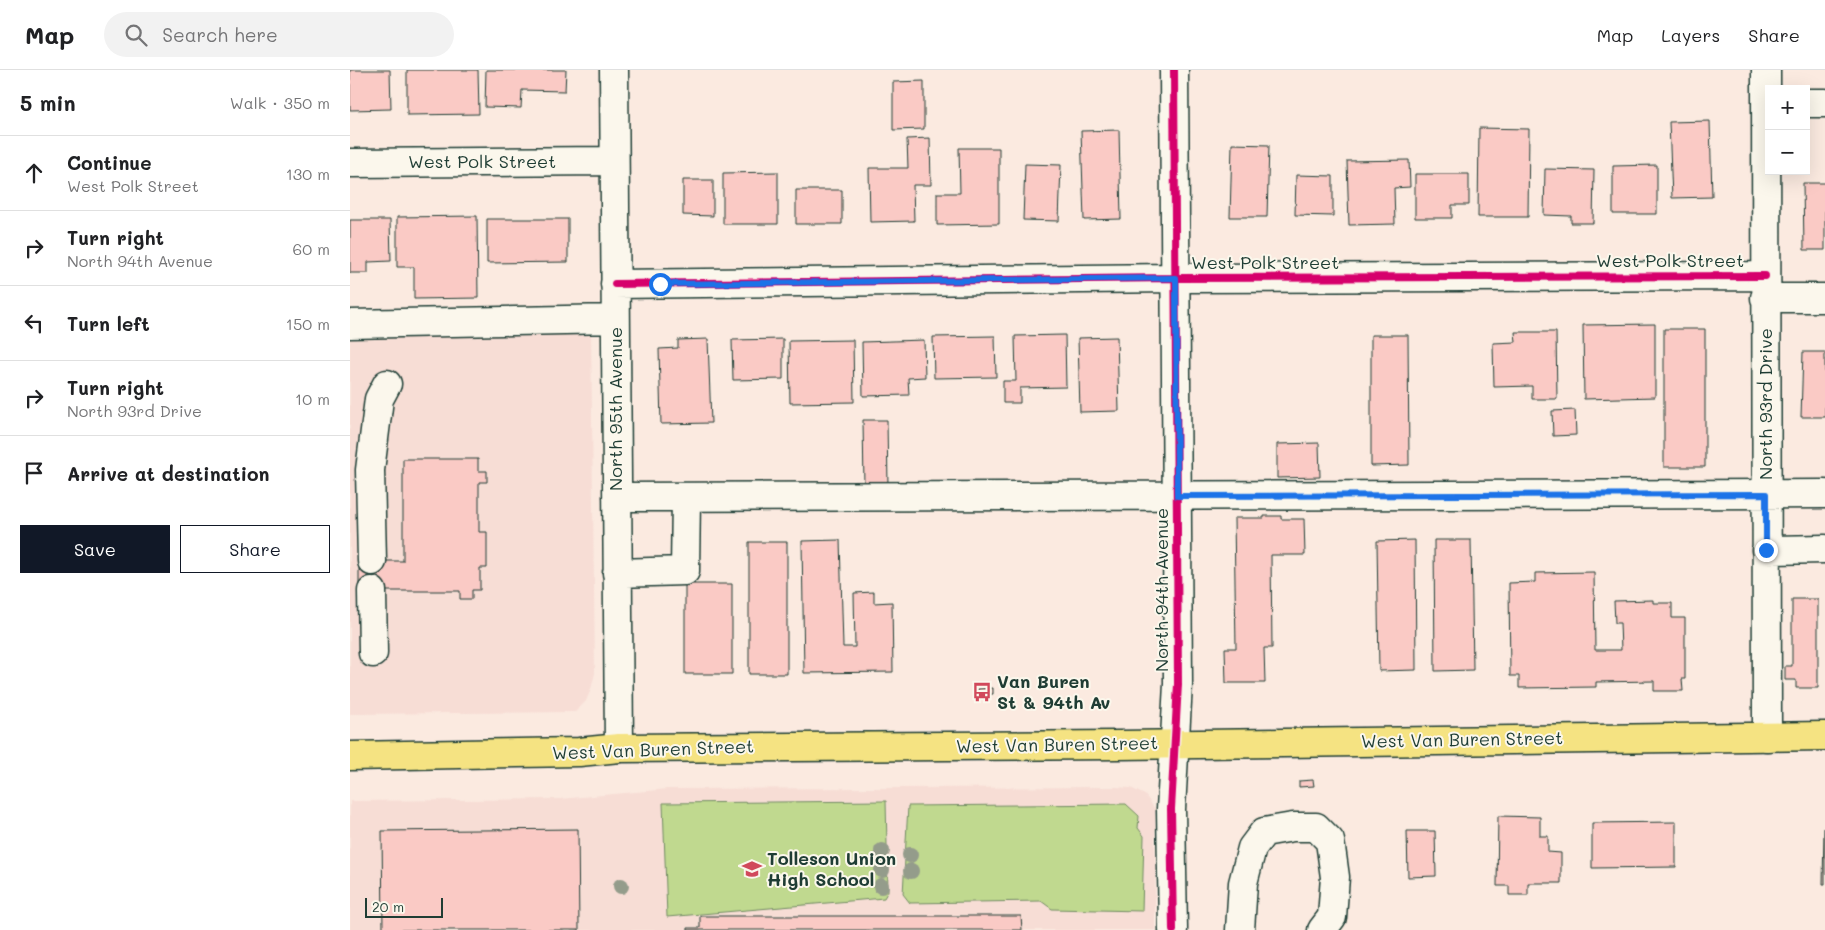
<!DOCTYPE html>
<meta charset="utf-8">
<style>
body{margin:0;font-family:Mali,sans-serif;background:#f2f2f2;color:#202124}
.controls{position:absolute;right:15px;top:15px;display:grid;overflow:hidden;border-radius:0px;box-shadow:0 5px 20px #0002}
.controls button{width:45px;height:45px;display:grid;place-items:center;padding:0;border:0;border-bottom:1px solid #e0e0e0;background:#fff;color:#202124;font:25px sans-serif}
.scale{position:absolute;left:15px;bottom:12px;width:78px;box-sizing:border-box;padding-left:5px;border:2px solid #1f3d34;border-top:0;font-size:14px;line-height:18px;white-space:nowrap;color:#1f3d34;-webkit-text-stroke:4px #fbf7ec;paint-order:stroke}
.stop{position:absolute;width:15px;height:15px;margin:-11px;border:4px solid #1a73e8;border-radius:50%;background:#fff}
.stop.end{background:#1a73e8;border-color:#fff;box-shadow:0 1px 5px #0008}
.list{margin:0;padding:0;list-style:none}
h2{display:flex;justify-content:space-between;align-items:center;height:65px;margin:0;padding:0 20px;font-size:21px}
h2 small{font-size:16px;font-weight:400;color:#757577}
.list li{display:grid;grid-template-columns:32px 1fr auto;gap:15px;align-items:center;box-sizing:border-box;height:75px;padding:0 20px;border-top:1px solid #e0e0e0}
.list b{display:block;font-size:19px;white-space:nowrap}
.list p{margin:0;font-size:16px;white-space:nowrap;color:#757577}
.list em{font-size:16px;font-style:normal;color:#757577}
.actions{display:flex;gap:10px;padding:15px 20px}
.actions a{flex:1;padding:11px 0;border:1px solid #111827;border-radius:0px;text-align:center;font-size:18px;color:#111827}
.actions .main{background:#111827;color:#fff}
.icon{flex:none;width:28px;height:28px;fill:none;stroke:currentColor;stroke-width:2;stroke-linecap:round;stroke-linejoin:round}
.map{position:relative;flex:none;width:1475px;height:860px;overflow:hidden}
header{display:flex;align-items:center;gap:30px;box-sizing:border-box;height:70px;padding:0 25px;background:#fff;border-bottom:1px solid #e0e0e0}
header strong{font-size:24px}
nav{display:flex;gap:28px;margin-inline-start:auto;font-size:18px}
.search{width:350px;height:45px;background:#f2f2f2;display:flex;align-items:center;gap:12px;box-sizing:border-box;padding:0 18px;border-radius:28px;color:#757577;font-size:19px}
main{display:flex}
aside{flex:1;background:#fff}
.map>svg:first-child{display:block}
</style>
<header>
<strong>Map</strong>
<div class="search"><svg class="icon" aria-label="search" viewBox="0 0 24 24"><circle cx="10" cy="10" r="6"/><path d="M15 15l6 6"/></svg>Search here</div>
<nav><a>Map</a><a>Layers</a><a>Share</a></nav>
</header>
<main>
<aside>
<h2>5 min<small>Walk · 350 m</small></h2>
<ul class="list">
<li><svg class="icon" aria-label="ahead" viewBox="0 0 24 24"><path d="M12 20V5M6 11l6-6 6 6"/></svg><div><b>Continue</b><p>West Polk Street</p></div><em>130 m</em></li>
<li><svg class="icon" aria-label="right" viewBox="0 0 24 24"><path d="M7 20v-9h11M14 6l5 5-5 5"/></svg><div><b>Turn right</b><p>North 94th Avenue</p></div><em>60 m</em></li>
<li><svg class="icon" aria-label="left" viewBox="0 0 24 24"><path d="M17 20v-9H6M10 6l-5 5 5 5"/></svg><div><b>Turn left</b></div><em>150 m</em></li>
<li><svg class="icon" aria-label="right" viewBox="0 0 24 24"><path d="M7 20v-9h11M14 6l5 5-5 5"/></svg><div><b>Turn right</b><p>North 93rd Drive</p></div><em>10 m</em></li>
<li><svg class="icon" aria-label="arrive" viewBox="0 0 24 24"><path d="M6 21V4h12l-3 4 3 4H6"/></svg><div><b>Arrive at destination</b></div></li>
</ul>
<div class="actions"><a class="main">Save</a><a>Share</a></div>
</aside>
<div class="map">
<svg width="1475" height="860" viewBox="0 0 1475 860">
<rect width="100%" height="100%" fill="#fbeae0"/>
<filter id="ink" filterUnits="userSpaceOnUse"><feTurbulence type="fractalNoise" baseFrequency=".02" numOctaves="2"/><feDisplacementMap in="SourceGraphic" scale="10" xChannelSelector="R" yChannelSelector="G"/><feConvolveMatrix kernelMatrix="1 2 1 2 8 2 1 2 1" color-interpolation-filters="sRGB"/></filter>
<g filter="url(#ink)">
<path fill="#f7ddd5" d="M241,259L245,603L241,619L236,631L225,642L0,644V264Z
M765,717L781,718L795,725L805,739V860H0V731L210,729L318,719Z"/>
<path fill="#c0d98f" stroke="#708b62" d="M536,731L538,821L534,828L317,847L313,733Z
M776,734L789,746L788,758L794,766L792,841L702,839L691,831L560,833L553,824L558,736Z"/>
<path fill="#facac5" stroke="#1f3d34" d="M0,0H40L41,39L0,40Z
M57,0H128L129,44L57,45Z
M136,0H216L215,21L172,20L171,38L135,37Z
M574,11V59L543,60V12Z
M1360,51L1362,127L1322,128L1319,52Z
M1129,58L1179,59L1178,147H1128Z
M769,60L771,149L734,150L731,61Z
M580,68L581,115H563L564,151L520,152L519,98H558L557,69Z
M882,74L919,75L917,147H880Z
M609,78H649V154L587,155V123H610Z
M1059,90L1060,117L1044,118L1045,154L999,155L997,91Z
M675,94L711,95L709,151L673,150Z
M1307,95V144H1263V96Z
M1195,99L1244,100L1243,153H1221V146L1194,145Z
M428,102V154H373V103Z
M1065,104H1119V135H1102V148H1065Z
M946,105L983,106V146L945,145Z
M333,110H363V146L333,145Z
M1453,113H1475V180H1454Z
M446,120H492V154H446Z
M127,146L128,228L64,229V197H47V147Z
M137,149H218V192L137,193Z
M0,150H40L41,191L18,192V203H0Z
M1305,254V327L1234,329L1233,255Z
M1314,259H1355V397H1314Z
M1165,262H1206L1207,329H1182V316L1144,317L1143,273L1166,272Z
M715,265L716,317L670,318V333H653V311H666L665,266Z
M1021,265H1058L1059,395L1021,396Z
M645,266L646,307L584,308L583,267Z
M767,267L769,341L730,342L728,268Z
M358,269L361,353L311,354L309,279L328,278V270Z
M433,269V309L383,310L382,270Z
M503,270L504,332L440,333L439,271Z
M574,270L575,307L558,308L559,325L513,326L512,272Z
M1453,282H1475V347H1451Z
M1225,340L1226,365L1203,366L1202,341Z
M513,350H537L538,417H514Z
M969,373L970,407L927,408V374Z
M53,389H128V401H137V412H129V462H137V498H130V520H122V529H110V521H9V491H53Z
M914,446H931V449H954L955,485H921L922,578H914L915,613H876L875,578H886L884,448H914Z
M490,470L493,577H505L504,523L524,522V533L542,532L543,602L454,603L452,471Z
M1065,470L1066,600L1029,601L1027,471Z
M1084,470H1121L1123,600L1085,601Z
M399,472H437V604H399Z
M1244,502L1245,580H1271L1270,553H1265L1264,531L1303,530V533H1322V548H1335V609H1332L1333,621H1304V611L1246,612V617L1169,618V606H1160L1159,513L1185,512V503Z
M335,514H382V604H335Z
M1442,529H1468V618H1446V610H1435V596H1442Z
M643,618V624L628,625V619Z
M963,710L964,716L949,717V711Z
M1148,746L1190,747V766H1198V782L1211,783V813H1178V825H1159V816H1147Z
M1326,752V797L1242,798V753Z
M1474,758H1475V814H1473Z
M228,759L229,860H33L32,761Z
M1057,761H1085L1086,806L1058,807Z
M350,846H671L672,860H338V858H350Z"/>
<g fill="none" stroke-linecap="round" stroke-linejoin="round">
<defs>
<path id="minor" d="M264,0L269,678
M1416,0L1417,667
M1456,33H1475
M0,93L264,91
M265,214L826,208L1415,206
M1415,228H1475
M0,254L265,249
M267,427L1475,424
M1416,480L1475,479
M22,491L20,400L29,329L37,314
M267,503L335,501L336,427
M22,521L23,583
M823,860L821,739L828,614L824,0
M890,860L893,813L902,778L914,762L943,757H966L980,771L985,807L982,847L972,860"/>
<path id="major" d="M0,686L229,682L269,678L770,675L1475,666"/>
</defs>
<use href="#minor" stroke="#1f3d34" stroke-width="31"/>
<use href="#major" stroke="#1f3d34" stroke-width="31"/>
<use href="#minor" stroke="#fbf7ec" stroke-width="28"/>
<use href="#major" stroke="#f5e382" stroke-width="28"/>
<defs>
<path id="cycleway" d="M265,214L826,208L1415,206
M823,860L821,739L828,614L824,0"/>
</defs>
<use href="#cycleway" stroke="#fbf7ec" stroke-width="11"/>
<use href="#cycleway" stroke="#d6006c" stroke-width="8"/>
</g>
<g fill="#949c8b">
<circle cx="532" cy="781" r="8"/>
<circle cx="560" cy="785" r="8"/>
<circle cx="532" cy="800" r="8"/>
<circle cx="561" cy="801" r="8"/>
<circle cx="271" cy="816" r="8"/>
<circle cx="531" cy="816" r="8"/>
</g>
</g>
<g fill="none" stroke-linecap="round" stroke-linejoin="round" filter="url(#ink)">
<path stroke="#1a73e8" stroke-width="6" d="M310,214L826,208L827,426L1416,424V480"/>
</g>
<defs>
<symbol id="bus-bare" viewBox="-9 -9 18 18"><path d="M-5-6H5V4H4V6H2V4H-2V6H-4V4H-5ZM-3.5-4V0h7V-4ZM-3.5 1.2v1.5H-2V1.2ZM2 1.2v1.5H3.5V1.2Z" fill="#d1495b" stroke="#fbf7ec" stroke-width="2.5" paint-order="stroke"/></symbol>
<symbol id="school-bare" viewBox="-9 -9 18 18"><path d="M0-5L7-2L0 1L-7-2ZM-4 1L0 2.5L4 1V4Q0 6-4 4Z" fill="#d1495b" stroke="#fbf7ec" stroke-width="2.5" paint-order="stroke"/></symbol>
</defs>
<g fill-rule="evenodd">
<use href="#bus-bare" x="618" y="608" width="28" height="28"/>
<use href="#school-bare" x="388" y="785" width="28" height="28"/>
</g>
<g text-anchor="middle" stroke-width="4" stroke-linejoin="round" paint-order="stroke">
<g font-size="18" fill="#1f3d34" stroke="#fbf7ec">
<text x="132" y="98">West Polk Street</text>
<text x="1320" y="197">West Polk Street</text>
<text x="915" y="199">West Polk Street</text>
<text transform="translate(1416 334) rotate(-90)" y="6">North 93rd Drive</text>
<text transform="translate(266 339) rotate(-90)" y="6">North 95th Avenue</text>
<text transform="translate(812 520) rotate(-90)" y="6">North 94th Avenue</text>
<text transform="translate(1112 670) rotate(-1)" y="6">West Van Buren Street</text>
<text transform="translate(707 675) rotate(-1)" y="6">West Van Buren Street</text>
<text transform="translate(303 680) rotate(-2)" y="6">West Van Buren Street</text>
</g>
<g font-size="18" font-weight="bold" fill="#1f3d34" stroke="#fbf7ec" text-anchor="start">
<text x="647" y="618">Van Buren<tspan x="647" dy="21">St &amp; 94th Av</tspan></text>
<text x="417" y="795">Tolleson Union<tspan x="417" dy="21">High School</tspan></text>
</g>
</g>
</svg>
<div class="controls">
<button>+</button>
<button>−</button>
</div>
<div class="scale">20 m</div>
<div class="stop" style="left:310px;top:214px"></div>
<div class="stop end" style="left:1416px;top:480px"></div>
</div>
</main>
